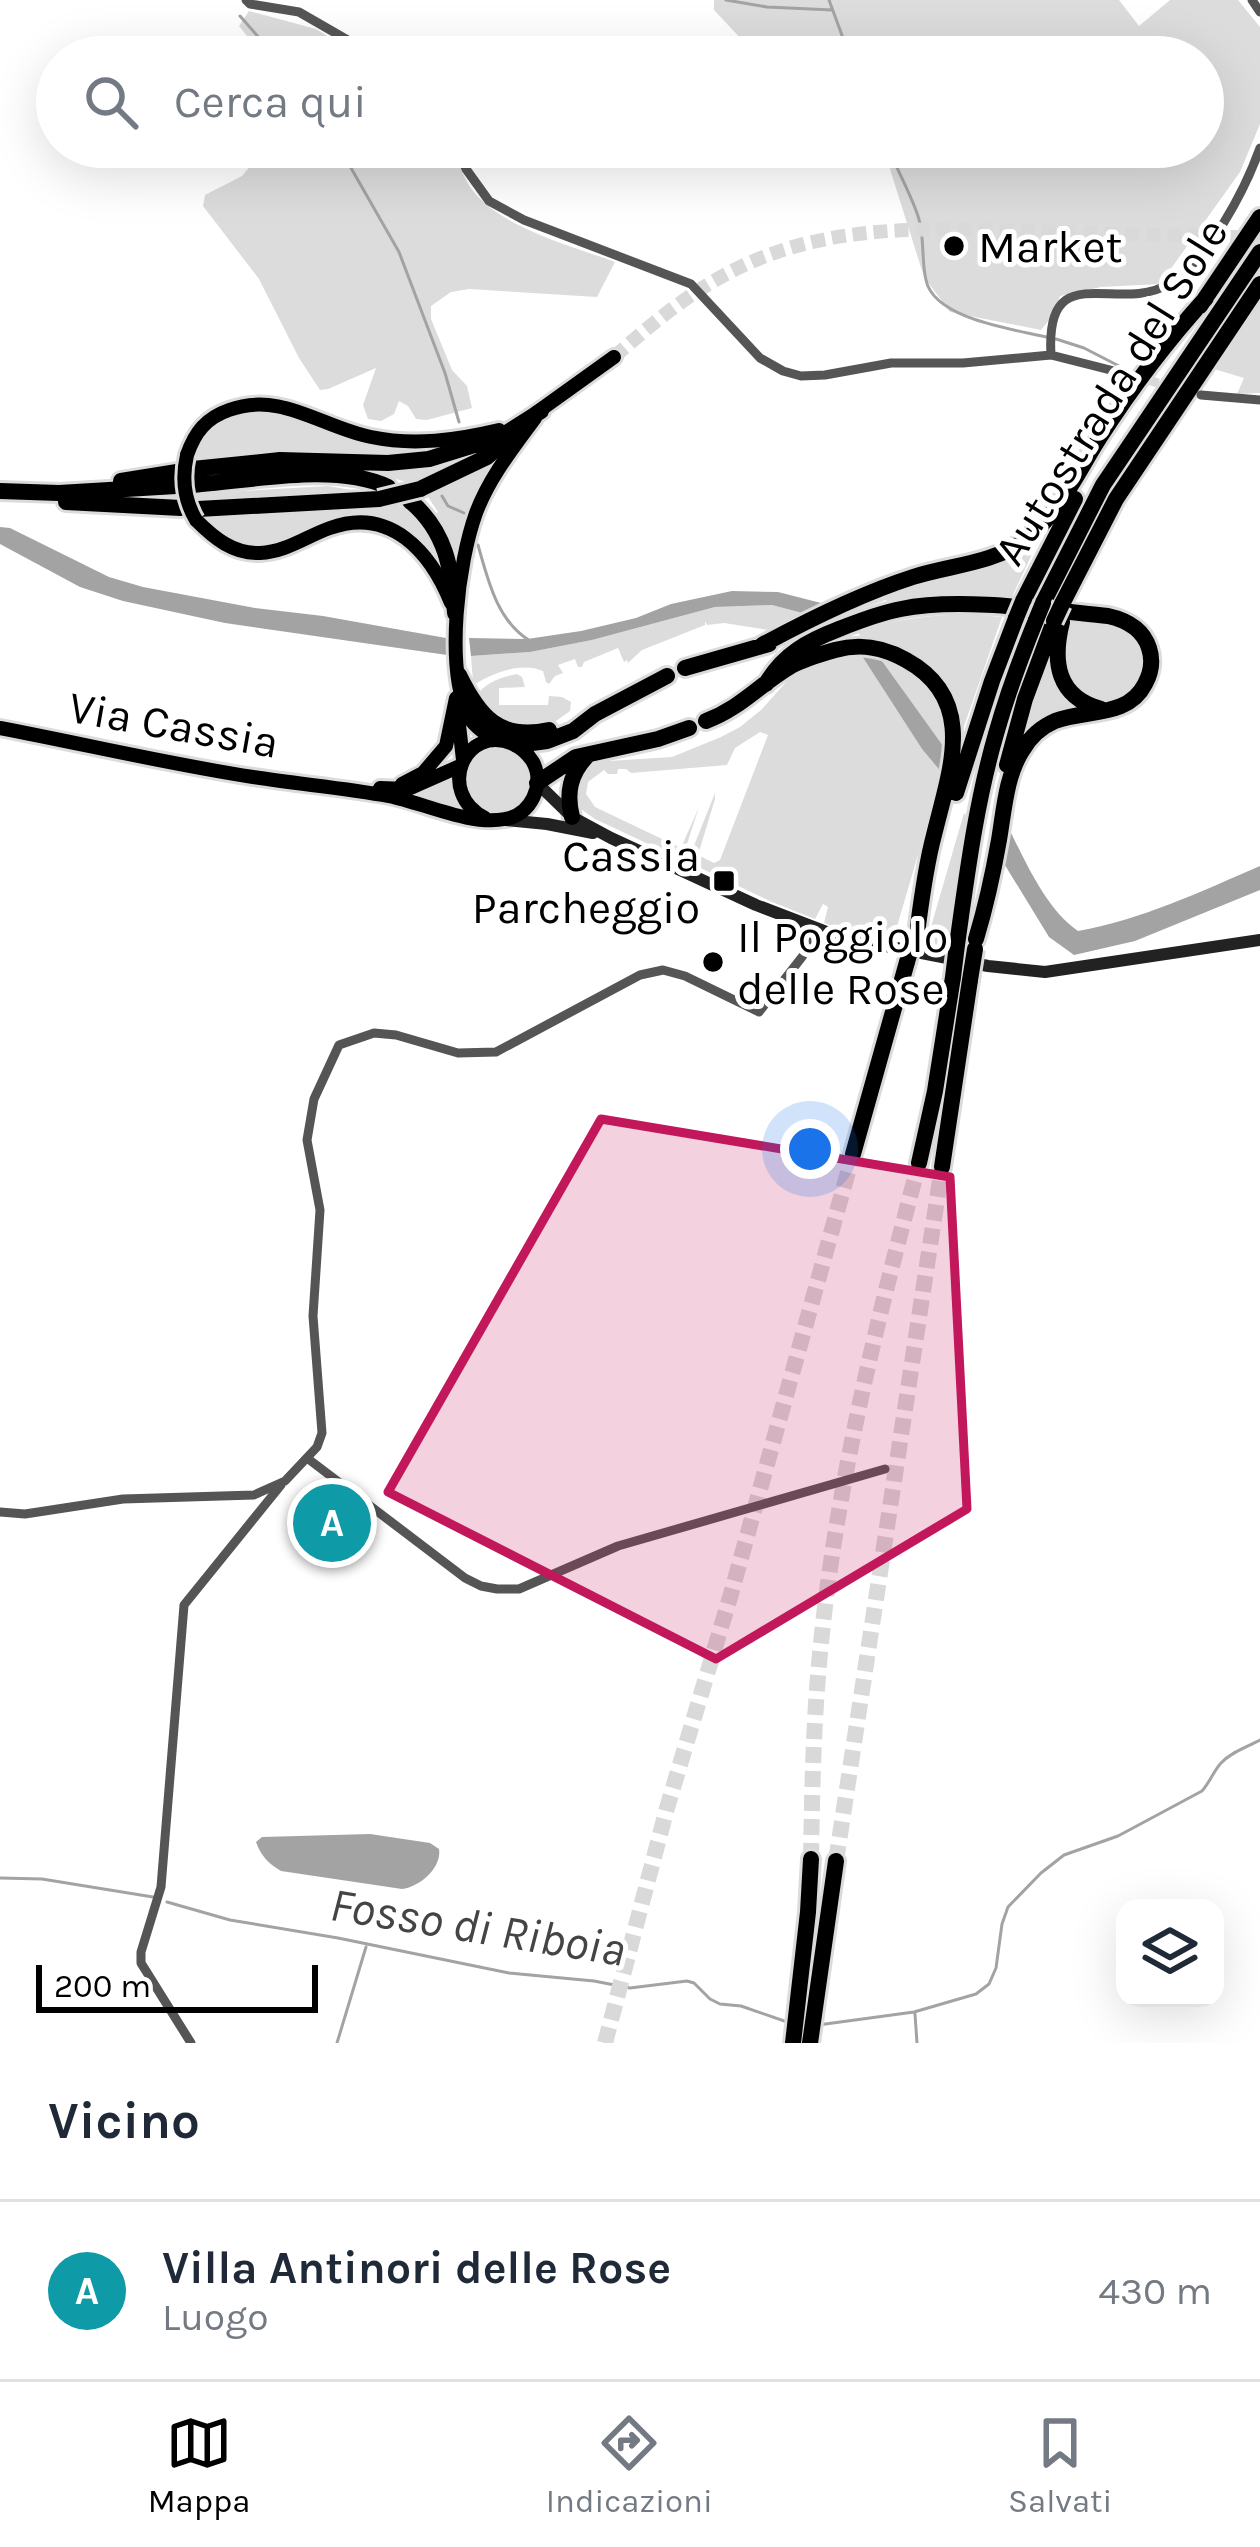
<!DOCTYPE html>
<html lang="it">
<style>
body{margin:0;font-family:Karla,sans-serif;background:#f2f2f3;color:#1f2937}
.controls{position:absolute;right:36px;bottom:36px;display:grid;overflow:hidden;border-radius:24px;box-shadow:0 12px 48px #0002}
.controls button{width:108px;height:108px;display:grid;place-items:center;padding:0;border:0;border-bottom:3px solid #e0e1e3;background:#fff;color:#1f2937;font:60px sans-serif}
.scale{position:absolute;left:36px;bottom:30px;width:282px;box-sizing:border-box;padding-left:12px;border:6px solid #000;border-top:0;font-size:33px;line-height:42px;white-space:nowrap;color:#000;-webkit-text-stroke:9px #fff;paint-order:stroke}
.you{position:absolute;left:810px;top:1149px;width:42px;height:42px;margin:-30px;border:9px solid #fff;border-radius:50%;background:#1a73e8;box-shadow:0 0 0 18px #1a73e833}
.badge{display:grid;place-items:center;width:78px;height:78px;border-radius:50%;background:#000;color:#fff;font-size:39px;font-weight:700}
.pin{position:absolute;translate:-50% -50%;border:6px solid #fff;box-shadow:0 3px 12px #0006}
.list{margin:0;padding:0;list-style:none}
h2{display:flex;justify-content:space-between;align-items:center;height:156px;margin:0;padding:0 48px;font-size:51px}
h2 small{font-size:39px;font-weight:400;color:#747a83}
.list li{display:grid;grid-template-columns:78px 1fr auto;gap:36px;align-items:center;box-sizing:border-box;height:180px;padding:0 48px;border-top:3px solid #e0e1e3}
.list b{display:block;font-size:45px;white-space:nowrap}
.list p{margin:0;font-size:39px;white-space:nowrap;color:#747a83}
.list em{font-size:39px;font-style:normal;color:#747a83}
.icon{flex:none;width:66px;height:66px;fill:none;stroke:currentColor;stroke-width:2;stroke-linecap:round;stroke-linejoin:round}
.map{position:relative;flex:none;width:1260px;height:2043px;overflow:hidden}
.search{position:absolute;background:#fff;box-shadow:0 12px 48px #0002;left:36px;right:36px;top:36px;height:132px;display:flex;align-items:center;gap:30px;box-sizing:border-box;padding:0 42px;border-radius:66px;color:#747a83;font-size:45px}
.sheet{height:336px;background:#fff}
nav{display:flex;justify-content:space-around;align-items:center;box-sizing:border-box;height:168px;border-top:3px solid #e0e1e3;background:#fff;font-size:33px;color:#747a83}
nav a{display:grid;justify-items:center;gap:6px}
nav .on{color:#000}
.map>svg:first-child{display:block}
</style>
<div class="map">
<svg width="1260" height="2043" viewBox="0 0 1260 2043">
<rect width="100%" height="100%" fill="#fff"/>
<path fill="#dcdcdc" d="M714,0H1119L1139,26L1170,0H1238L1260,27V124L1240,172L1160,284L1101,287L1060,296L1053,315L1041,330L950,312L924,277L883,147H1203V57H758L714,10Z
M249,11L316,29L361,57H264L239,26Z
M266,147H452C457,158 461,171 467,182C492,226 570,245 615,262L597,297L469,289L451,292L431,306V319L452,370L467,386L472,408L427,420L416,419L408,406L399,401L394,414L381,421L368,419L363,405L376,368L328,389L320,390L299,358L259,279L203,206L205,195L242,176Z
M1260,301V393L1237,394L1244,378L1214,369Z
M252,409L277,411L364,441L439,450L403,456L242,457L240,454L193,458C201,426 223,419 252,409Z
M485,449L413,484L362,469Z
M504,450L457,560L449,536L435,515L438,512L426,494Z
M328,486L368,493L195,505L192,494Z
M395,503C424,522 435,541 443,573L429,550L412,535L380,521L260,546L239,544L218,533L201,517Z
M1041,535L1009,603C967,597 930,594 888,602L886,600L853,612L882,596Z
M772,605L806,614L768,630L724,623L707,625L705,621V625L642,650L628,663L627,660L624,662L618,648L584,662L582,667H578L575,659L558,665L563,673L555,676L549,684L546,682L543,671C522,662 496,672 477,683L473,682L471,656L530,652L592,640L715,607Z
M968,614L1002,617L963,729C958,718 957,704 950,693C933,660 899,640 862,639L858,632C895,619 929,615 968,614Z
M1067,620C1121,627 1156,619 1136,691L1107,704L1081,696L1063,667Z
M860,653L922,749L942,773L893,940L878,935L881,930L876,927C861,941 842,929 824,923L828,907L823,904L815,919L772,902L692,864L691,853L715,793V799L698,855L714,863L720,860L768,735L760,732L735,748L727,765L631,773L626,769H618L617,774H608L604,770L588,782L586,794L595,807L681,848L699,807L685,850L676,857L595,819L578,807C576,789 580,775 593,762L672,757L721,737L740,727L761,710L797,670L834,655Z
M1051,653L1078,707L1053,712L1027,730L1034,697Z
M877,654H882L927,682L942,707L946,750Z
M517,674L522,677L525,687L499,688V705H548L549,696L562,697L571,702L570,711L556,721L543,724L542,721C513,731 495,717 476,696C485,683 501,677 517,674Z
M464 780a33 33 0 1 1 66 0a33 33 0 1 1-66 0Z
M451,777L457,806L355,789L420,791Z
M964,813L969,820L951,950L926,944Z"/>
<path fill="#a3a3a3" d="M0,527L10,528L109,577L143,587L255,608L323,616L446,638L447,655L225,623L123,601L80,587L0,544Z
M732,591L778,592L829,605L806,614L772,605L715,607L592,640L530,652L471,656L469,638L527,639L581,631L636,618L671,604Z
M860,653L877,654L946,750L942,773L922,749Z
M1005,821C1023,856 1045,909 1078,931C1141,920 1202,891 1260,866V890L1135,941L1074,955L1049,937L1000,857Z
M370,1834L430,1843L439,1849C442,1868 419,1887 402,1889L281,1871C269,1864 261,1856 256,1842L262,1837Z"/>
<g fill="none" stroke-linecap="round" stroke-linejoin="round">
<path stroke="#a3a3a3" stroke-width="3" d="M726,0L767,7L832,10
M829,0L850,57
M240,16L276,57
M339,147L399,252L445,373L459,422
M888,147C897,170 910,192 918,216C925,236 921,259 926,280C934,319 1013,329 1046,337
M1056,339L1084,348L1119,366
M442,496L448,506L464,513
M478,545C488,580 497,621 530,641
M0,1878L42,1879L153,1897
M167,1902L230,1920L338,1938L509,1973L594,1981L630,1988L687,1981L694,1983L710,1999L720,2004L741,2006L790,2023
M915,2014L917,2043
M818,2025L914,2012L976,1994L989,1984L996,1968L1002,1924L1008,1907L1041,1873L1064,1855L1118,1836L1202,1791C1210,1782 1213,1772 1221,1763C1231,1752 1247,1747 1260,1740
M337,2043L366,1947"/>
<path stroke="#d9d9d9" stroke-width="9" stroke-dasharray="9 4.5" stroke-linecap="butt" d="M1137,377L1190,392"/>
<path stroke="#d9d9d9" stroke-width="14" stroke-dasharray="14 7" stroke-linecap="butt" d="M614,357C656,320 697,286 749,263C845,220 956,229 1058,232C1125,234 1193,236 1260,238"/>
<path stroke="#d9d9d9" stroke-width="16" stroke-dasharray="16 8" stroke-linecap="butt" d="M811,1859C812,1798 813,1737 818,1676C832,1502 874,1331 919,1163
M836,1861L942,1167
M605,2043L667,1808L731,1594L853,1154"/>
<defs>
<path id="primary" d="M536,413L614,357
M187,455C195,432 206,418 229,410C281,391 321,427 371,437C414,446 457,440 499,430
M196,520C214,538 233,554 260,553C286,552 307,536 330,528C391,506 431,553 451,603
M458,716L463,760
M0,728C84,744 168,764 253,777C298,784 344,788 389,796C424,803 470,826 505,819C531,815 545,785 533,762C528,754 522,748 513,744C465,723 435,792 485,818
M495,740C485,733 474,727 468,715C445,666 458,563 476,513C489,478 513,448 535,418
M402,784L423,773L446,746L456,698
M380,788L408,789L460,766"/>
<path id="highway" d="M1200,306L1260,217
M193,469L280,460L388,463L429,459L500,437L541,411
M121,481L177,472
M192,485C250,481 335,462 388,487
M420,489L487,457L508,439
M0,491L59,493L176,486
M410,501C446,531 452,569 455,613
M66,502L181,508
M198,509L379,499
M1023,601L1075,499
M1043,603L1103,485L1260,252
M1062,604L1116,499L1260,284
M1062,622C1052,662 1057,697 1101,709
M762,645C810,619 860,594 913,577C950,565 992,564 1025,540C1060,513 1077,473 1100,437C1132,387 1166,342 1206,298
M685,668L769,644
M459,675C479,716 499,741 549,730
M766,684C783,654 808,641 839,629C859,621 880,613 901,609C958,597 1048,610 1108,616C1126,620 1143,629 1149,648C1153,660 1151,673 1145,684C1128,718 1086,709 1055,721C1041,727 1030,737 1022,751C1006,776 1004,811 999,840C993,874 986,906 976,939
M706,721C741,708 760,684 791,666C804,659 821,654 835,650C861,643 883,647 906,660C979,700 949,772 934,835C926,865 922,895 918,926
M517,745L547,741L573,731L595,714L667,676
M1007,765L1025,699L1054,621
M537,783L576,757L658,739L689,728
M956,793L992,681L1016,618
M572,817C566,793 570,774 587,756
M957,945C967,874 976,803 996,734C1007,695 1021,657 1036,620
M853,1154L907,962
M919,1163L935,1091L953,977
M942,1167L970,980
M793,2043L808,1912L811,1859
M810,2043L836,1861"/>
</defs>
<use href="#primary" stroke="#dbdbdb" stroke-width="20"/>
<use href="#highway" stroke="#dbdbdb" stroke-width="22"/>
<path stroke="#555" stroke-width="9" d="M246,0L250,4L299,12L377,57
M1252,0L1260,12
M457,147L466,169L489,201L524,220L691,284L760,358L783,371L801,376L825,375L891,363H963L1051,355L1130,375
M1051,355C1045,255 1117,315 1169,284C1208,261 1245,190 1260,148
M1201,395L1260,400
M307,1458L465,1578L481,1586L497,1589H519L618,1546L885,1469
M0,1512L25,1514L123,1499L254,1495L285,1481L317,1447L322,1433L313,1316L320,1210L307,1140L314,1099L339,1045L374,1033L396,1035L458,1053L496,1052L640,975L663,970L685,976L759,1012L802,957L818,930
M191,2043L141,1963V1952L161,1887L184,1605L281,1485"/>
<path stroke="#222" stroke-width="12" d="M537,783L572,817L611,838L756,905L840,937L988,966L1045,972L1260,940
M506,820L547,824L593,833"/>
<use href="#primary" stroke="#000" stroke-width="14"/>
<use href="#highway" stroke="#000" stroke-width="16"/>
<defs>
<path id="primary-bridge" d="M187,455C182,477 184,500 196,520"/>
<path id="highway-bridge" d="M379,499L420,489
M1016,618L1023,601
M1036,620L1043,603
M1054,621L1062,604
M907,962L913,941
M953,977L957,945
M970,980L975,949"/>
</defs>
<use href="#primary-bridge" stroke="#dbdbdb" stroke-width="20" stroke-linecap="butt"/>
<use href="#highway-bridge" stroke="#dbdbdb" stroke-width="22" stroke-linecap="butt"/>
<use href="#primary-bridge" stroke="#000" stroke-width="14"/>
<use href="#highway-bridge" stroke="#000" stroke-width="16"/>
</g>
<path fill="#c2185b" fill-opacity="0.2" stroke="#c2185b" stroke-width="9" stroke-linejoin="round" d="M601,1119L950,1177L967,1509L716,1659L388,1492Z"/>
<g fill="#000" stroke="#fff" stroke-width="4.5">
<circle cx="954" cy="246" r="12"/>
<rect x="712" y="869" width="24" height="24" rx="6"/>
<circle cx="713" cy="962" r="12"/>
</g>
<g text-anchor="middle" stroke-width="10" stroke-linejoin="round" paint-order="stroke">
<g font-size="45" fill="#000" stroke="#fff" text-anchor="start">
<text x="978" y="262">Market</text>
<text x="700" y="871" text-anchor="end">Cassia<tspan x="700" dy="52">Parcheggio</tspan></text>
<text x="737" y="952">Il Poggiolo<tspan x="737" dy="52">delle Rose</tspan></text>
</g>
<g font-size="45" fill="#000" stroke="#fff">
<text transform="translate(1110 391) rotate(-58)" y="16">Autostrada del Sole</text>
<text transform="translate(174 724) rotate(10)" y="16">Via Cassia</text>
</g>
<g font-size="48" font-style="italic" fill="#444" stroke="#fff">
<text transform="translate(478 1926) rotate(9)" y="17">Fosso di Riboia</text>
</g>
</g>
</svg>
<div class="controls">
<button><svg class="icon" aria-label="layers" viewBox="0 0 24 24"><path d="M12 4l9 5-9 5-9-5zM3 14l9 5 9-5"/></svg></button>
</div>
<div class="scale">200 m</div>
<div class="you"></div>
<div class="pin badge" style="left:332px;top:1523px;background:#0f9aa8">A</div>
<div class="search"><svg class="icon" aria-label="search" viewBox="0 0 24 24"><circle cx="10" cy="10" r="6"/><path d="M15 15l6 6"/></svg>Cerca qui</div>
</div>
<section class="sheet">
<h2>Vicino<small></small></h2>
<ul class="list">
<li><span class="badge" style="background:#0f9aa8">A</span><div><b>Villa Antinori delle Rose</b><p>Luogo</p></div><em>430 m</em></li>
</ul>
</section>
<nav>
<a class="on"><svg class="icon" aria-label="map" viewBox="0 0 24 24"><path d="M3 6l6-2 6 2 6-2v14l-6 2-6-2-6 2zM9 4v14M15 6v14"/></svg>Mappa</a>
<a><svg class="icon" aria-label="directions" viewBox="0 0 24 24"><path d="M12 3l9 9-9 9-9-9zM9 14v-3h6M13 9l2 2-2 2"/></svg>Indicazioni</a>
<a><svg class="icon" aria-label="saved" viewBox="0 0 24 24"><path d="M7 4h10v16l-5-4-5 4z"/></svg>Salvati</a>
</nav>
